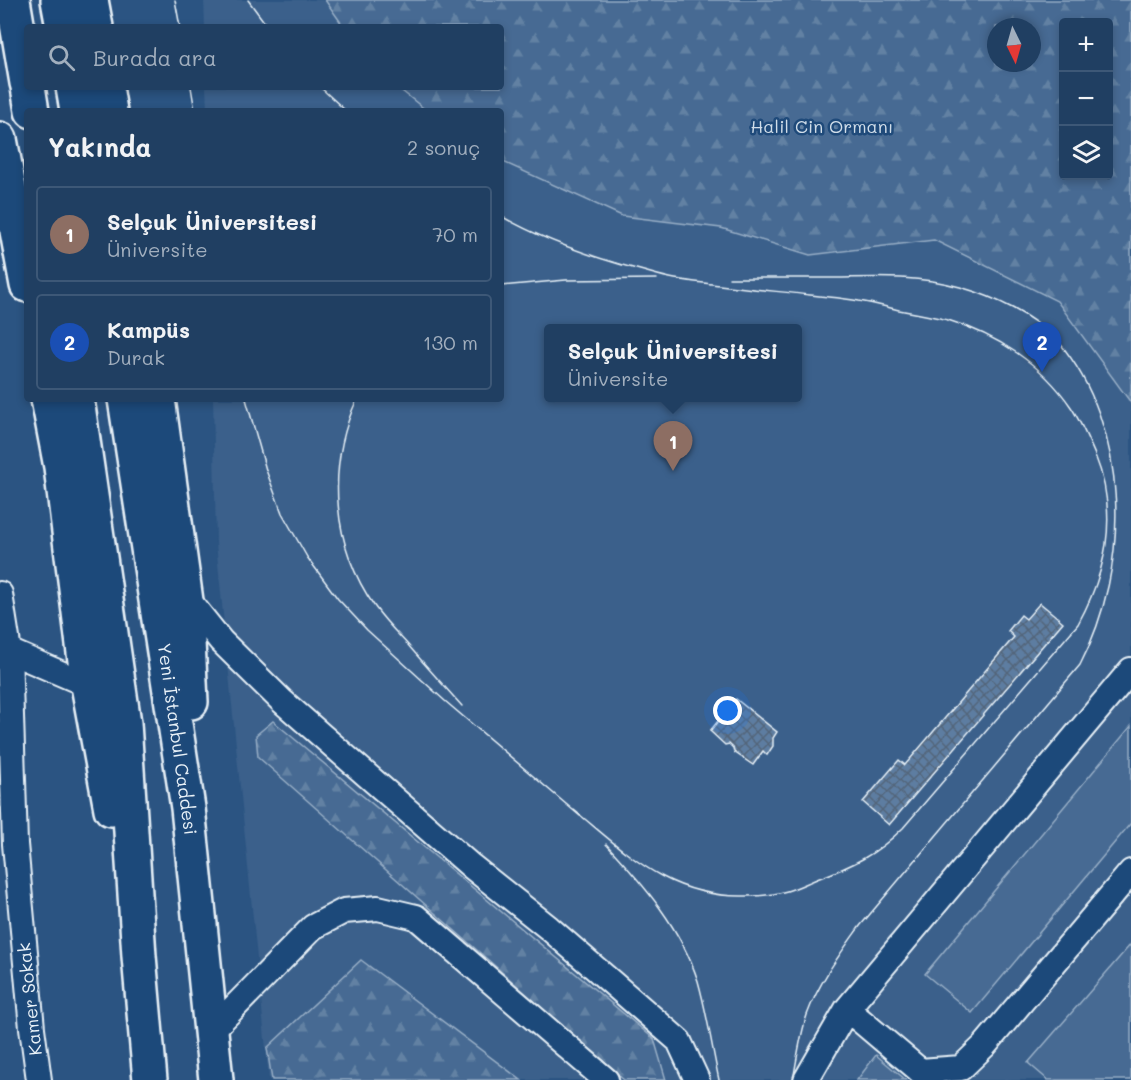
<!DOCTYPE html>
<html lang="tr">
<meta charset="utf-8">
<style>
body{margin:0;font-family:Mali,sans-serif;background:#284668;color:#f1f3f6}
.controls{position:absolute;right:18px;top:18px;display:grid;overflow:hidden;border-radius:6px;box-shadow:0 3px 9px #0003}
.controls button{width:54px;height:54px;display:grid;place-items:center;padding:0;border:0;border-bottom:2px solid #3d5877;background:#203f62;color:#f1f3f6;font:30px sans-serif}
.compass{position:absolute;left:987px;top:18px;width:54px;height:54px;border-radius:50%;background:#203f62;box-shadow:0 3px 9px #0003;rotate:175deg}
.you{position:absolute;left:728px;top:711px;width:21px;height:21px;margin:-15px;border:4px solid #fff;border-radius:50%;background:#1a73e8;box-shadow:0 0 0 9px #1a73e833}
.badge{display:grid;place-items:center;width:39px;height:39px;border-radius:50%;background:#ff9aa2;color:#fff;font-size:20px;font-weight:700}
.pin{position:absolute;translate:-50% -50px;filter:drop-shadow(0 2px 3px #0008)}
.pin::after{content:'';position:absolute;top:32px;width:21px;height:18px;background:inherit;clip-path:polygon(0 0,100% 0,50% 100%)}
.popup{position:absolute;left:544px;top:324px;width:258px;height:78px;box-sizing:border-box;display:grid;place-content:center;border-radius:6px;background:#203f62;filter:drop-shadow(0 2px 4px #0005);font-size:20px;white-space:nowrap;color:#a2afbe}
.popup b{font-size:22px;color:#f1f3f6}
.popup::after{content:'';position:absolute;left:50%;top:100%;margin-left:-12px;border:12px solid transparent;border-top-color:#203f62}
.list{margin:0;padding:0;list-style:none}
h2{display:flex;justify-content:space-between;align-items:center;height:78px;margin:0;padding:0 24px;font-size:26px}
h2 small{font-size:20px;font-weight:400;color:#a2afbe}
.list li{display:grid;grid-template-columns:39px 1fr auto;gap:18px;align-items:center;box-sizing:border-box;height:96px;margin:0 12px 12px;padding:0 12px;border:2px solid #3d5877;border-radius:6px}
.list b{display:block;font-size:22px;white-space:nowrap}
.list p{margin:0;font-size:20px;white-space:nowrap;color:#a2afbe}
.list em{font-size:20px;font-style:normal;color:#a2afbe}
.icon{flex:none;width:33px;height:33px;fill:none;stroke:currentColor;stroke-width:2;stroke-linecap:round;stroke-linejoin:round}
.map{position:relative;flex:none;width:1131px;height:1080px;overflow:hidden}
.search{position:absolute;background:#203f62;box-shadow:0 3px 9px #0003;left:24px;top:24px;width:480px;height:66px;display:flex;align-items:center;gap:15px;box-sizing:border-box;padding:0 21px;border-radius:6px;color:#a2afbe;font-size:22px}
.panel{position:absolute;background:#203f62;box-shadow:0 3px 9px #0003;left:24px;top:108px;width:480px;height:294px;border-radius:6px}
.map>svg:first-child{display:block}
</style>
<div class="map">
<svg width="1131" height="1080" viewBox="0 0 1131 1080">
<defs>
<pattern id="forest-firs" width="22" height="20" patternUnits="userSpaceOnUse" patternTransform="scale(1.5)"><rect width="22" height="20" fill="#476b93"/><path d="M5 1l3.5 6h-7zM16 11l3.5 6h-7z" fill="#6281a3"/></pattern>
<pattern id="building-cross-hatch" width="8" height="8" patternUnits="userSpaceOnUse" patternTransform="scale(1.5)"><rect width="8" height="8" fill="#5d7da1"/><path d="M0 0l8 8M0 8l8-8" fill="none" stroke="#53657a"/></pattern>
</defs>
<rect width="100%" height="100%" fill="#2b5482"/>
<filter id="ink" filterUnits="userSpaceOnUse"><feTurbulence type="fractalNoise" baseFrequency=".0167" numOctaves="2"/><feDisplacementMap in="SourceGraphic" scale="12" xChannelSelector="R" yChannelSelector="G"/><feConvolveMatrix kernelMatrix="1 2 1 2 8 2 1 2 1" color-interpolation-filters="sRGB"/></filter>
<g filter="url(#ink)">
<path fill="#3a608b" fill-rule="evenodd" d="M204,0H1131V1080H269L216,543L213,399H501V111H207L206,87H501V27H205ZM1064,22H1108V176H1064ZM996,27H1032V63H996ZM548,328H798V398H548Z"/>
<path fill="#476b93" stroke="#98aec6" stroke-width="1.5" d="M1131,726V823L972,1013L925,974Z
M1131,944V1080H1048L1028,1063Z
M876,1055L906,1080H857Z"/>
<path fill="url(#forest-firs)" stroke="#98aec6" stroke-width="1.5" fill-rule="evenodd" d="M325,0H1131V403L1057,301L934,240L810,255L721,228L622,216L501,161V111H427L397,87H501V27H344ZM1064,22H1108V176H1064ZM996,27H1032V63H996Z
M273,721L654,1039L666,1080H624L258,757L256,735Z
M361,960L521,1080H272L267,1048Z"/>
<path fill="url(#building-cross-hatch)" stroke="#e8f1f8" stroke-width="1.5" d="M1040,603L1063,622L889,825L863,802L899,760L905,765L1014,637L1008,631L1021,615L1026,619Z
M736,699L777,732L773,738V746L767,755L763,751L753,765L734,752L733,748L729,744L725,745L710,731Z"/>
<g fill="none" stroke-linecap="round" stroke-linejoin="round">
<defs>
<path id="minor" d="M0,594L9,651L15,844L32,1028L39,1080
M185,596L221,641L282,701L471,866L549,928L679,1041L697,1080
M9,651L88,685
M847,1009L931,1080
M211,1031L313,927L344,911L378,908L416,917L606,1080
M920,1071L961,1068L985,1045L1131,872
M806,1080L847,1009L1131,670"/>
<path id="highway" d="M13,0L27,83
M58,0L63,27
M91,0L96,27
M28,87L32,111
M73,87L77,111
M106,87L110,111
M0,139L27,285
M48,399L61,467L88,685L111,809
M77,399L124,723L139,956L150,1080
M125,399L188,808L216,1080
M158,399L186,601L191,702"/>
</defs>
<use href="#minor" stroke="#e8f1f8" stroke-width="28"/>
<use href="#highway" stroke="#e8f1f8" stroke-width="38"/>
<use href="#minor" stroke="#1f4a7a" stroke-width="24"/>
<use href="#highway" stroke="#1f4a7a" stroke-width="33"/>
<path stroke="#e8f1f8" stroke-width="1.5" d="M175,0L180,27
M248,0L268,27
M191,87L195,111
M320,87L346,111
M501,216C544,241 592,257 640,270C651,273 663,277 675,279C720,286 765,290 810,295C826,297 843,298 859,301C873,303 886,307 899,310C915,313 932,316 948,320C997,335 1042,364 1071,407C1081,422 1088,439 1095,455C1119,514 1107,571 1078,624L903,828C876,855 852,866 817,879C807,883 797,888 787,891C774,895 759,896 746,896C669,898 629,855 574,810
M729,278C767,278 804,278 842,278C882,277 921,276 960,287C995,297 1032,315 1058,341C1131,428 1131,567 1080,665L860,926C840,954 819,982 807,1015C800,1036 797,1059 793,1080
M501,286L566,280L657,279
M246,399L266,470L282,513L307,557L338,599L367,630L445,701L580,816
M357,399C326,467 332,546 375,607C385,621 397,633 408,645C426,666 444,686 462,706
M606,844C644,885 681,928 698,981C707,1013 712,1047 719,1080"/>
</g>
</g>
<g text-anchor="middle" stroke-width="5" stroke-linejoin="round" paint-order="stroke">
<g font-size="18" fill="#d0dde9" stroke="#1f4a7a">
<text x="822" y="133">Halil Cin Ormanı</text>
</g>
<g font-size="18" fill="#e8f1f8" stroke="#1f4a7a">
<text transform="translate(177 739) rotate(82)" y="6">Yeni İstanbul Caddesi</text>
<text transform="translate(30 999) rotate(-96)" y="6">Kamer Sokak</text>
</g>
</g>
</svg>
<div class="controls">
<button>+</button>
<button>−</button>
<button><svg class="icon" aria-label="layers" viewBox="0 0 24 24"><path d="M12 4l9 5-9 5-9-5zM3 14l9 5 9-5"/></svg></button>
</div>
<svg class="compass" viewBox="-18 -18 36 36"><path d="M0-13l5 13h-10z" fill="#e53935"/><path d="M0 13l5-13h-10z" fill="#a2afbe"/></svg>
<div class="you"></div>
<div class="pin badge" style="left:673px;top:471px;background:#8d6e63">1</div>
<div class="popup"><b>Selçuk Üniversitesi</b>Üniversite</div>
<div class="pin badge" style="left:1042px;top:372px;background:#1a4fb4">2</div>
<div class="search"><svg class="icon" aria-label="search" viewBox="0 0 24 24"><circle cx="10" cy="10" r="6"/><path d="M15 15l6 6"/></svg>Burada ara</div>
<section class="panel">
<h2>Yakında<small>2 sonuç</small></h2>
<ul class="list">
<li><span class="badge" style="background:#8d6e63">1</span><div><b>Selçuk Üniversitesi</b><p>Üniversite</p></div><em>70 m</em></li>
<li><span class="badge" style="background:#1a4fb4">2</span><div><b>Kampüs</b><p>Durak</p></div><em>130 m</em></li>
</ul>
</section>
</div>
